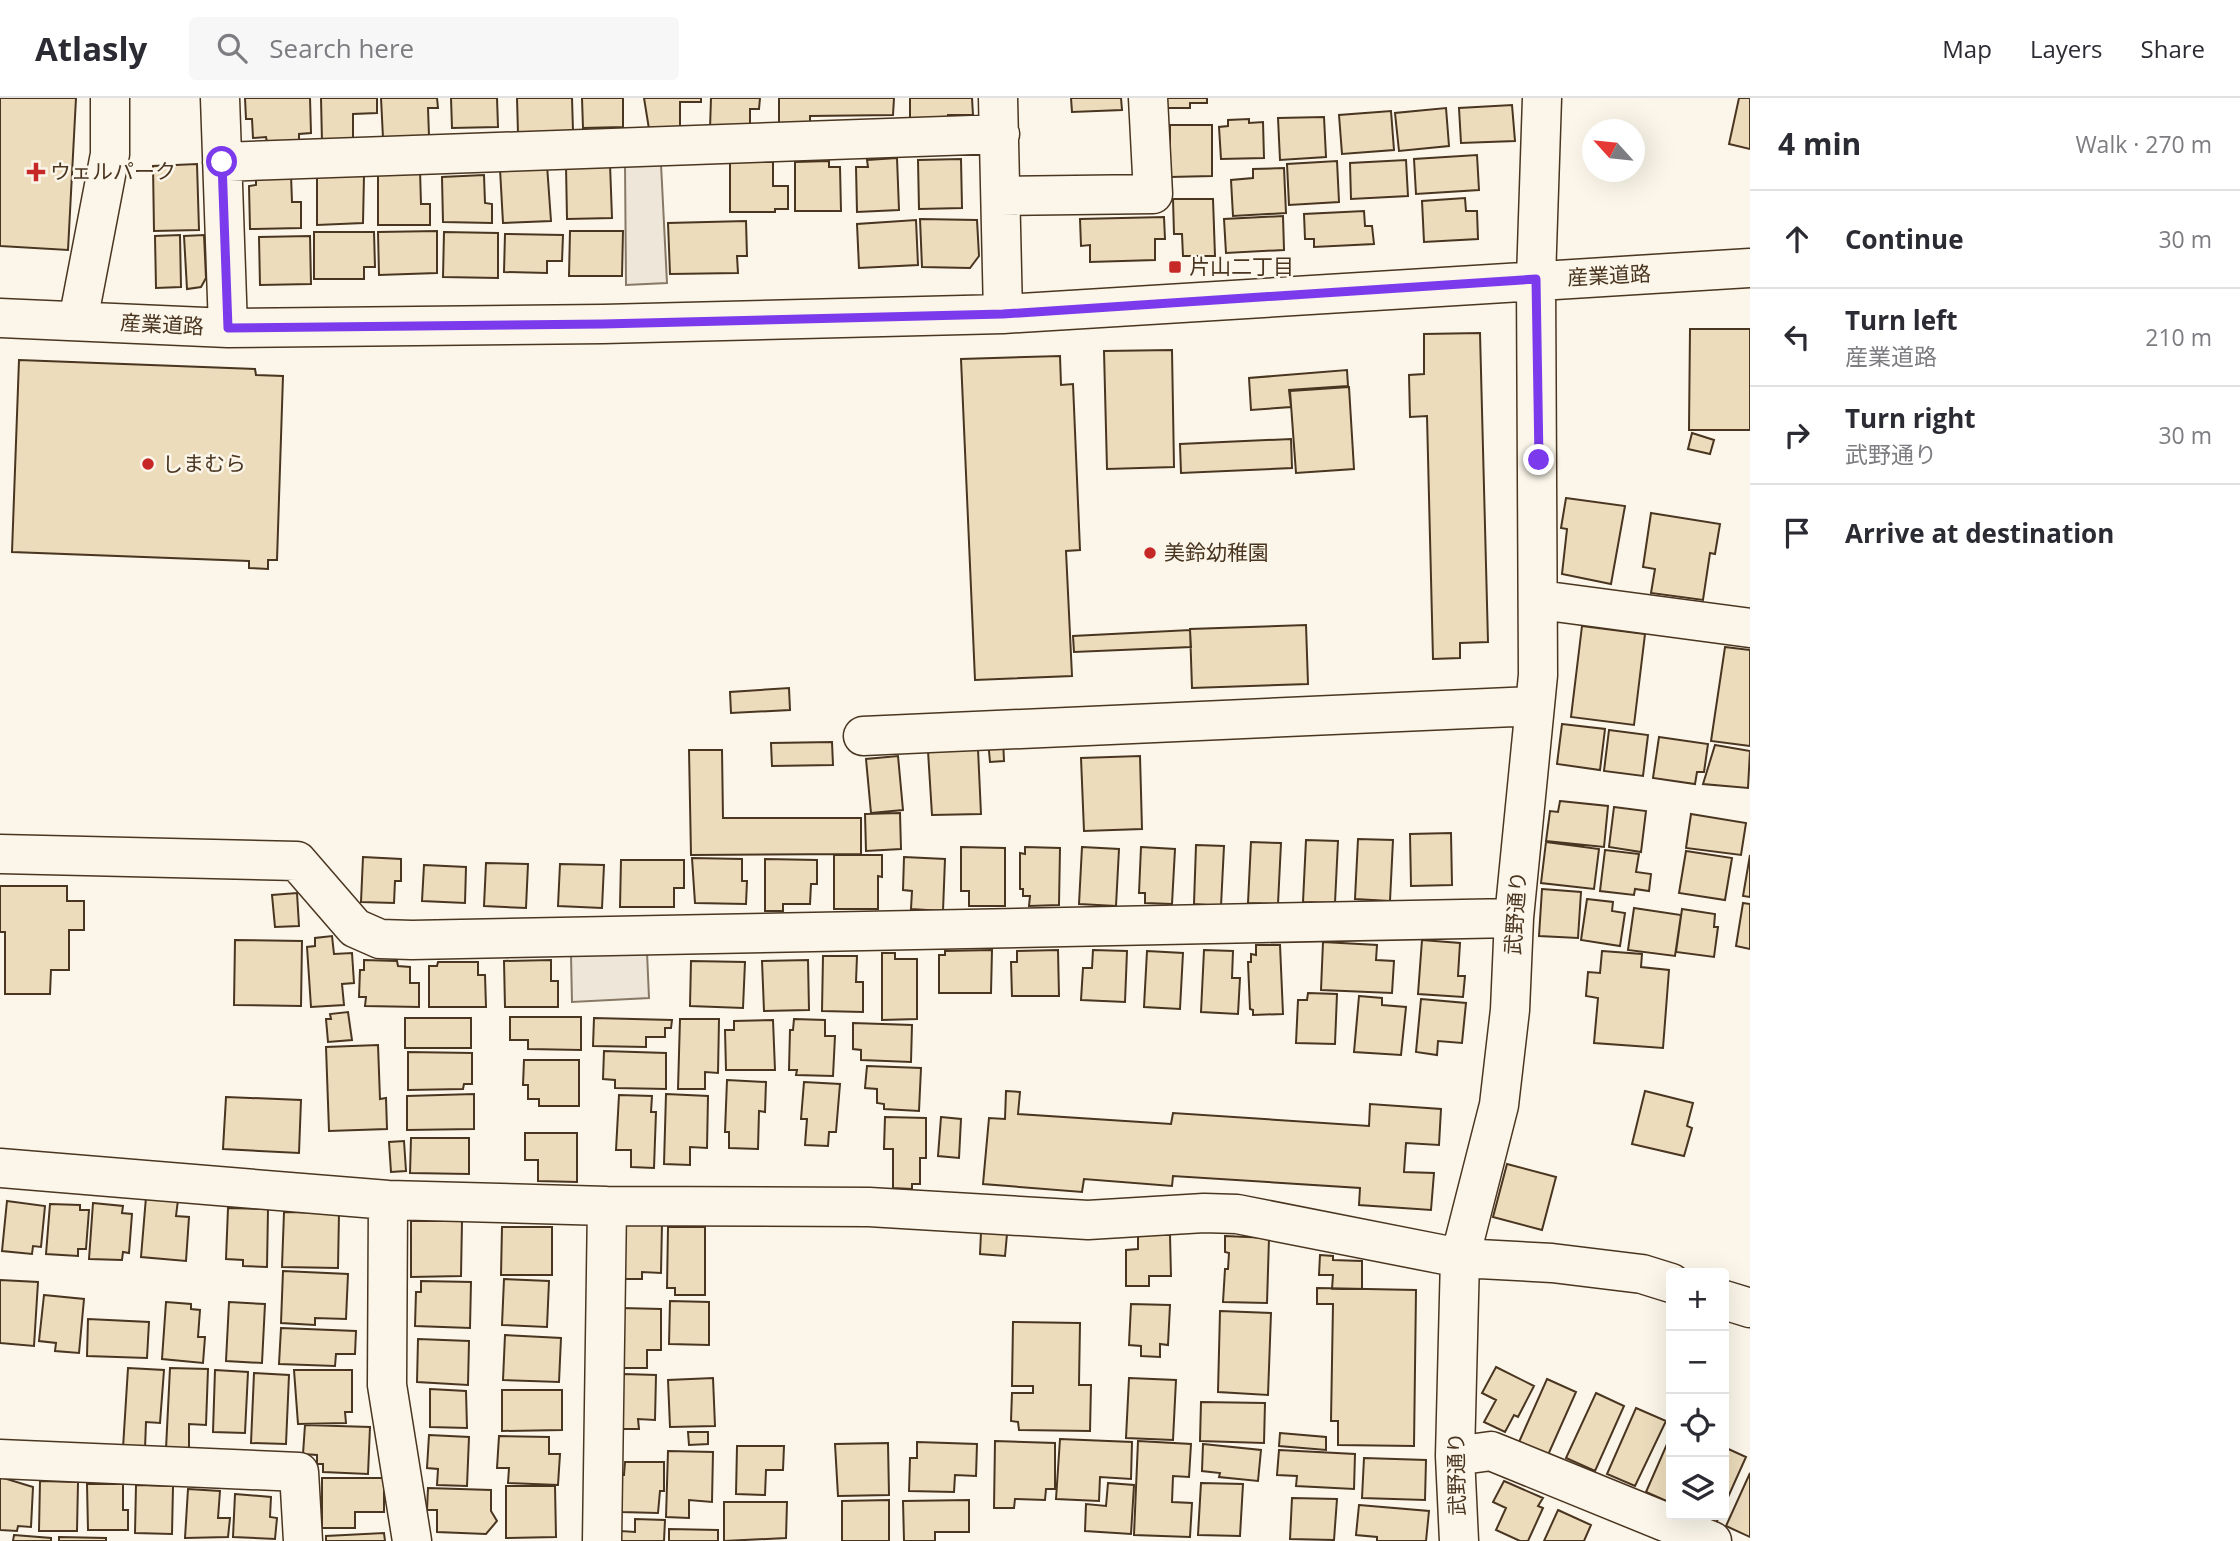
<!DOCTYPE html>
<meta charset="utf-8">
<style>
body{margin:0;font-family:"Open Sans","Noto Sans JP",sans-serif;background:#f7f7f7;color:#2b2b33}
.controls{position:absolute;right:21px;bottom:21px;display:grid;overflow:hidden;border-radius:7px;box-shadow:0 7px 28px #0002}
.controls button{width:63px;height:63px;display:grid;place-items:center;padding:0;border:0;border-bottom:2px solid #e1e1e2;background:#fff;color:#2b2b33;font:35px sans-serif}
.compass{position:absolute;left:1582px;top:21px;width:63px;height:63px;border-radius:50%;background:#fff;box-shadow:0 7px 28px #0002;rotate:297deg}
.stop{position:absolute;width:21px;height:21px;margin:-16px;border:5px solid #7c3aed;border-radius:50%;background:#fff}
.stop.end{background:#7c3aed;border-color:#fff;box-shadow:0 2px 7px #0008}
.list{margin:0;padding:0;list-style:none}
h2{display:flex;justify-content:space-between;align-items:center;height:91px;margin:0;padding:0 28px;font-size:30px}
h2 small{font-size:23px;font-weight:400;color:#7c7c81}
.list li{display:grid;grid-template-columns:46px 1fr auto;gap:21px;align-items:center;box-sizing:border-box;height:98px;padding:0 28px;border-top:2px solid #e1e1e2}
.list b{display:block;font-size:26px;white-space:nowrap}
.list p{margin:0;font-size:23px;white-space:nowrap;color:#7c7c81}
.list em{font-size:23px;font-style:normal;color:#7c7c81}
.icon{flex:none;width:38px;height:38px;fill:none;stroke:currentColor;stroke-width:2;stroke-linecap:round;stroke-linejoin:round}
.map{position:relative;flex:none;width:1750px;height:1443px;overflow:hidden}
header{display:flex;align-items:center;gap:42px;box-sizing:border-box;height:98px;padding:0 35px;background:#fff;border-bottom:2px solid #e1e1e2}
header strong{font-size:33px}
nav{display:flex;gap:38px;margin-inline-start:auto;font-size:24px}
.search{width:490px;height:63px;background:#f7f7f7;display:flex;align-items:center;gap:18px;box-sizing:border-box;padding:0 24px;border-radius:7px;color:#7c7c81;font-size:26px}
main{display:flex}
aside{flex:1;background:#fff}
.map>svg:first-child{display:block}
</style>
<header>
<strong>Atlasly</strong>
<div class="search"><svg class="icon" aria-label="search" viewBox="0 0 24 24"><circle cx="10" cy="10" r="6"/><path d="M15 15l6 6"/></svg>Search here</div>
<nav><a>Map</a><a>Layers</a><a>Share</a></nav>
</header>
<main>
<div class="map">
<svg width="1750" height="1443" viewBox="0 0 1750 1443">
<rect width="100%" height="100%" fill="#fbf6e9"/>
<path fill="#ede6d9" stroke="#887966" stroke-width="2" d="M625,66H661L667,185L626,187Z
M647,854L649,900L572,904L571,857Z"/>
<path fill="#ecdcbc" stroke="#4a3520" stroke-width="2" d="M0,0H76L68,152L0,148Z
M245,0H310L311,35L299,36V43L267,44L266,39L253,40L252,21H246Z
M321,0H377V15L353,16V43L322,44Z
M381,0H437L438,10H428L429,38L383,40Z
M451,0H497L498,29L452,30Z
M517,0H572L573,33L518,35Z
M582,0H623V29L583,30Z
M644,0H701V4H680V30L649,31Z
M711,0H760L759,11H750V31H710Z
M779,0H894L893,17L810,18V30H779Z
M910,0H972L973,17H948V29H910Z
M1071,0H1121L1122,12L1072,14Z
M1167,0H1207V5H1190V10H1167Z
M1739,0H1750V51L1729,46Z
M1512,7L1515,43L1461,45L1459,10Z
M1446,10L1449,48L1399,53L1395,15Z
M1391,13L1394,52L1342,56L1339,17Z
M1324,19L1326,59L1280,62L1278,20Z
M1249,21V25L1263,24L1264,60L1221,61L1219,29L1228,28V22Z
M1170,27H1212V78L1170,79Z
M1477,57L1479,92L1416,96L1414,61Z
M897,60L899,112L857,114L856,69H868L867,62Z
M961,61L962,110L919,111L918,62Z
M1406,62L1408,98L1351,101L1350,65Z
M829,63V69H840L841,113H795V64Z
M1337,63L1339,104L1289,107L1287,66Z
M730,64H773V88H788V111H775V114H730Z
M197,66L199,132L154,133L153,68Z
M610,66L612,120L567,121L566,68Z
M547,67L551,123L503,125L500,71Z
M1284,70L1286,115L1233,118L1231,82L1253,80V71Z
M420,72L421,106H430V127H378V73Z
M317,76L364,77L363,125L317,127Z
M291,77L292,104H301V130L250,131L249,88L256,87V78Z
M484,77L485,105L492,106V125L443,124L442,79Z
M1465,100L1466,113H1477L1478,141L1424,144L1422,103Z
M1173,101H1213L1215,158H1183L1182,136H1174Z
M1364,113L1365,128H1372L1374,146L1314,149V141H1305L1304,116Z
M1283,118L1284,152L1226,155L1224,121Z
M1164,119L1165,141H1155V162L1090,164V147L1081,148L1080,121Z
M920,121L977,122L979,158L970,170L922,169Z
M916,122L918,167L859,170L857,126Z
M746,123L747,158H737L738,175L670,176L668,125Z
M437,133V175L379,177L378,134Z
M570,133H623L622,178H569Z
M314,134H374L375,169H364V181H314Z
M444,134L498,135V180L443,179Z
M505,136L563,137L562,163H547V175L504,174Z
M180,137L181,189L156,190L155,138Z
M204,137L206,180L201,189L187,191L184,138Z
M310,138L311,186L260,187L259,139Z
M1690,231H1750V332H1689Z
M1480,235L1488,544L1460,545V560L1433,561L1427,318L1410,319L1409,277L1424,276V236Z
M1172,252L1174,369L1107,371L1104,253Z
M1060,258L1061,287L1073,286L1080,452L1066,453L1072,578L975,582L961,261Z
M19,262L255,271L256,277L283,278L277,462H268V471L249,470V463L12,454Z
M1347,272L1348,288L1289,292L1291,309L1251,312L1249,280Z
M1349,289L1354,371L1296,375L1290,293Z
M1692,335L1714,342L1710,356L1688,351Z
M1291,341L1292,370L1181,375L1180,346Z
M1566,400L1625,408L1611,486L1562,476L1567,431L1561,430Z
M1651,415L1720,426L1715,456L1710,455L1703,502L1651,495L1655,471L1643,469Z
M1306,527L1308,586L1192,590L1190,531Z
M1582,528L1645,536L1634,627L1571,619Z
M1190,532L1191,549L1074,554L1073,538Z
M1725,549L1750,552V648L1711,643Z
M789,590L790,612L731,615L730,594Z
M1562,626L1605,631L1600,672L1557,666Z
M1609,632L1648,637L1643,678L1604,673Z
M1659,639L1708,646L1704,674H1697L1695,686L1653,680Z
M1003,641L1004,663L990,664L988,642Z
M832,644L833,667L772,668L771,645Z
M1715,647L1750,653L1748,690L1703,686Z
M978,651L981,716L932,717L928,653Z
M689,652H722L723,720H861V756L691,757Z
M898,658L903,712L871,715L866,661Z
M1140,658L1142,731L1084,733L1081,660Z
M1560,703L1608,708L1604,749L1546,743L1550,713L1558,714Z
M1614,709L1646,713L1641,754L1609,749Z
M900,715L901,751L866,753L865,716Z
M1691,716L1746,725L1741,757L1686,750Z
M1451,735L1452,787L1411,788L1410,736Z
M1358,741L1393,742L1390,803L1355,801Z
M1306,742L1338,743L1335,805L1303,804Z
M1251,744L1281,745L1278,806L1248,805Z
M1546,744L1599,751L1594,791L1541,785Z
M1196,747L1224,748L1221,808L1194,806Z
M961,749L1005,750V808H969V793H961Z
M1025,749L1060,750L1059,807L1029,808L1030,798H1023V791H1020V755L1025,756Z
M1082,749L1119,751L1116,808L1079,806Z
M1141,749L1175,751L1172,806L1145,805V795H1139Z
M1605,752L1639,756L1636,774L1651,776L1649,793L1635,791L1634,797L1600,793Z
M1686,753L1732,760L1725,802L1679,795Z
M834,757H882V779L878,778V811H834Z
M1750,757V799L1743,798Z
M363,759L401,761V783H395L394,805L361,804Z
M904,759L945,761L943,813L911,811L912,793L903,792Z
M692,760L742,761V783H747L746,806L695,805Z
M765,761L817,762V786H811L810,806H783V813H765Z
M621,762H684V790H674V809H620Z
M486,765L528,766L526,810L484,808Z
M560,766L604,767L602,810L558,808Z
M424,767L466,769L465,805L422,803Z
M0,788H67V803H84V832H69V872H51L50,896H5V834H0Z
M1542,791L1581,794L1578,840L1539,838Z
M297,795L299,828L275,829L272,797Z
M1587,801L1613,804L1612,813L1625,815L1620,848L1581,842Z
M1743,805L1750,806V851L1736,848Z
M1634,810L1681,817L1675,858L1628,852Z
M1682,811L1715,816L1714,829H1718L1714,859L1676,854Z
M332,838L334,856L352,855L354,885L342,886L344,907L311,909L307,849L315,848V840Z
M235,842L302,843L301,908L234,907Z
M1422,842L1460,845L1458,878H1465L1463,899L1418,896Z
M1323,844L1377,847L1376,862L1394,863L1392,895L1321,892Z
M1256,847H1280L1283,916L1253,917V912L1250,911L1248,864H1251V856L1256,857Z
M992,852L991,895H939V857H945V853Z
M1058,852L1059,898H1012L1011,864H1017V853Z
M1093,852L1127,853L1125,904L1081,902L1083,870H1092Z
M1204,852L1233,853L1232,880H1240L1238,916L1201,914Z
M1147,853L1183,855L1180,911L1144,909Z
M1602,853L1642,856L1641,869L1669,872L1663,950L1594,945L1598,900L1586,898L1588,874L1600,875Z
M882,855H895V861H917V921L882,922Z
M823,858H857L856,884H863V914L822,913Z
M364,862L397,863L398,868L410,869V885H419V909L365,908L366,899H359L360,872H364Z
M551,862V883H558V909H505L504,863Z
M808,862L809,912L764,913L762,863Z
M691,863L745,864L743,910L690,908Z
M438,864H478V877H485L486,909H429V868H437Z
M1308,895L1337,896L1335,946L1296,945L1298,902H1307Z
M1359,898L1382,900V907L1406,909L1401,957L1354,954Z
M1421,901L1466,905L1462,945L1438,943L1437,957L1416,954Z
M348,914L352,942L328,944L326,921H331L330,916Z
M510,919H581V952L528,951V942H510Z
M405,920H471V950H405Z
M594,920L672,922L671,930H665V939H646V949L593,948Z
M680,921H719L718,975L705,974V991H678Z
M794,921L825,922V938H835L833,978L796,977L797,972H789L790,932H793Z
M773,922L775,972H726L725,932H734V923Z
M853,925L912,927L911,964L861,962V952L853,951Z
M378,947L380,1001L386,1000L387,1031L329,1033L326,949Z
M604,953L666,955V991L615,990V982L603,981Z
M408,954L472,955V986H464L463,991L408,992Z
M524,962H579V1008H539V1001H528V987H523Z
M867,968L921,970L919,1013L884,1011V1006L877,1005V991L865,990Z
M727,982L766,984L765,1014L759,1013L758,1051L729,1050V1034H725Z
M804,984L840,986L836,1034H829L828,1048L805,1047L807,1021H801Z
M1006,993L1020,994L1018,1016L1171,1026L1173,1015L1369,1028L1370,1006L1441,1011L1439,1047L1406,1045L1404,1074L1434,1075L1431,1112L1359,1107L1360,1090L1173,1078L1172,1088L1084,1081L1082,1094L983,1086L989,1020L1005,1021Z
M1645,993L1693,1005L1687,1028L1692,1030L1684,1058L1632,1046Z
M474,996V1031L407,1032V998Z
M666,996L708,998L707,1050L690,1049V1067L664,1066Z
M619,997L652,998L651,1014H656L654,1070L631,1069V1052H616Z
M226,999L301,1002L299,1055L223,1051Z
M885,1019L926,1020V1060H920V1086H912V1091L893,1090V1051H884Z
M941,1019L961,1021L959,1060L938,1058Z
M525,1035H577V1084L538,1083V1062H525Z
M411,1040H469V1076L410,1075Z
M404,1043L406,1073L391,1074L389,1044Z
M1507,1066L1556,1079L1542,1132L1493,1119Z
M146,1099L178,1102L176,1118L189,1119L186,1163L141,1159Z
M7,1103L45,1108L41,1149L33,1148L32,1156L2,1153Z
M93,1105L123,1108L122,1115L132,1116L129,1155L123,1154L122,1162L89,1161Z
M50,1106L80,1107V1112H89L86,1151H78V1158L46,1156Z
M228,1110L268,1111L267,1169L243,1168V1162L226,1161Z
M284,1114L339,1115L338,1170L282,1169Z
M411,1123H462L461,1178L411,1179Z
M625,1125H662L661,1175L642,1174V1181H623Z
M502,1129H552V1177H501Z
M668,1129H705V1197H675V1190H667Z
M981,1134L1007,1136L1005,1158L980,1156Z
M1138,1137H1170L1171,1178H1149V1188H1126V1152L1138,1151Z
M1225,1138L1269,1140L1267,1205L1223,1204L1225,1171H1228L1229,1155L1225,1154Z
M1320,1157L1333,1158V1162L1362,1163V1191H1332L1333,1177H1319Z
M283,1173L348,1176L346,1221L315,1220V1227L281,1225Z
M504,1181L549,1183L547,1229L502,1227Z
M0,1182L38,1184L34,1248L0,1245Z
M421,1183L471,1184L470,1230L415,1228L416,1194H421Z
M1317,1190L1416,1192L1414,1348L1338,1347V1323H1331L1333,1206H1317Z
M44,1197L84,1201L79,1255L55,1253L56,1245L39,1243Z
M670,1203L709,1204V1247L669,1246Z
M166,1204L191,1206V1211L200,1212L198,1239H205L203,1265L162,1261Z
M229,1204L265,1206L262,1265L226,1263Z
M1131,1206L1170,1207L1168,1247L1160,1246V1259L1141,1258V1248L1129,1247Z
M622,1210L661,1211V1252H647V1270H621Z
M1220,1213L1271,1215L1268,1297L1218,1294Z
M88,1221L149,1224L147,1260L87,1258Z
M1013,1224L1080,1225L1079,1287H1091L1090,1333L1019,1332L1018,1324L1011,1323L1012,1295H1033V1288H1012Z
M281,1230L356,1233L355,1256H336L335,1268L279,1266Z
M505,1237L561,1240L559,1284L503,1282Z
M418,1241L469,1243L468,1287L417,1284Z
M1496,1269L1534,1288L1518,1319L1514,1317L1505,1334L1484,1324L1496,1302L1482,1295Z
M128,1270L164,1272L160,1325L146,1324L145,1351L123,1350Z
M170,1270L208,1271L206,1327L189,1326V1351H166Z
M215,1272L248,1274L245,1335L213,1334Z
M294,1272H352V1314H345L346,1325L298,1326Z
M254,1275L289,1277L286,1346L251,1345Z
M623,1276L656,1277L655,1322L638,1321L639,1331H621Z
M713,1280L715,1328L670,1329L668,1282Z
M1129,1280L1176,1282L1173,1342L1126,1340Z
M1547,1281L1576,1294L1548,1357L1519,1344Z
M430,1291L466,1293L467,1330L430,1329Z
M502,1292H562V1332L502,1333Z
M1596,1295L1624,1308L1595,1373L1566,1360Z
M1201,1304L1265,1305L1264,1345L1200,1343Z
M1636,1310L1666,1323L1635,1388L1607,1376Z
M305,1327L370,1329L368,1376L323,1374V1366H317V1357L303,1356Z
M688,1334H708V1346L689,1347Z
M1280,1335L1326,1339V1352L1279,1348Z
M429,1337L469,1339L467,1388L437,1387L438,1371L427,1370Z
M1671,1337V1405L1646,1394Z
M499,1338L549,1339V1356H560L558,1387L508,1385L509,1370H497Z
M1060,1341L1132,1344L1131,1381L1100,1379L1099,1403L1056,1401Z
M995,1343L1055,1345V1391H1046L1045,1402L1015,1401L1014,1410H994Z
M1138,1343L1191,1346L1189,1379L1173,1378L1172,1404L1192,1405L1190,1439L1134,1437Z
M917,1344L977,1346L976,1378L955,1377L954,1394L909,1393L910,1360H917Z
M888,1345L889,1397L838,1398L835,1346Z
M1203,1346L1261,1352L1258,1383L1219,1379L1220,1375L1202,1373Z
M737,1348H784L783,1372H766L765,1397L736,1396Z
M1724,1349L1746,1359L1724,1408Z
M1279,1352L1355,1356L1354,1391L1296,1388L1297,1378L1277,1377Z
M668,1353L713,1354L712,1404L689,1402V1420L666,1419Z
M1364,1360L1426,1362L1425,1402L1362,1400Z
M625,1364H664V1393H660L658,1415L621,1414V1377H624Z
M1750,1375V1439L1726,1428Z
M0,1379L33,1389L31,1429L18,1428L17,1433L0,1432Z
M322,1380H384V1414H355V1430H322Z
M40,1383L78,1384L77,1433H39Z
M1504,1383L1543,1400L1538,1408L1543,1410L1528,1443H1520L1496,1432L1506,1410L1493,1404Z
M1108,1385L1134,1387L1131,1436L1085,1433L1086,1406L1106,1408Z
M1201,1385L1243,1386L1240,1438L1198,1437Z
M87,1386H123V1412H128V1432H88Z
M136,1387L173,1388L172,1436L135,1435Z
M506,1388H555L556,1439L506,1440Z
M428,1390L491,1392V1413L497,1423L486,1436L437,1434V1412H427Z
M188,1391L220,1393L218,1420H230L228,1439L185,1440Z
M235,1396L271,1399L270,1419L277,1420L275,1441L233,1439Z
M1292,1400L1337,1401L1334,1442L1290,1441Z
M889,1402V1443H842V1403Z
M969,1402V1434H935V1443H904L903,1403Z
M724,1404H787L786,1440L724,1443Z
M1359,1407L1429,1413L1426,1443H1377V1439L1356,1437Z
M1558,1412L1591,1427L1584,1443H1544Z
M1699,1417H1720L1716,1425Z
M635,1421L665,1422L664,1443H621V1433L635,1434Z
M669,1431L718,1432V1443H669Z
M384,1435L385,1443H326V1438Z
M14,1437L51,1440V1443H13Z
M59,1439L106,1440V1443H59Z"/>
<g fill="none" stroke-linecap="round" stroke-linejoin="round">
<defs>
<path id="minor" d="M220,0L228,230
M998,0L1003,216
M222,64L1000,36
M1002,98L1153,96L1148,0
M0,220L228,230L603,226L1003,216L1750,170
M78,223L110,56V0
M1540,502L1750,530
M863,638L1534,608
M0,756L297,763L355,830L380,841L412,842L1514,820
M0,1070L388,1102L607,1108L869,1109L1088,1122L1204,1115L1237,1116L1460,1160L1552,1165L1642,1176L1671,1185
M388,1102L387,1287L412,1443
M1724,1202L1750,1210
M1455,1358L1491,1353L1712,1443
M0,1361L299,1374L303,1443
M602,1443L607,1108
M1459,1443L1455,1358L1460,1160L1499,1007L1510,912L1514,820L1538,577L1536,181L1542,0"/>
</defs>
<use href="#minor" stroke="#4a3520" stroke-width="41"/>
<use href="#minor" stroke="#fbf6e9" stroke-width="38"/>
</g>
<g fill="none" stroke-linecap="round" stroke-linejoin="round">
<path stroke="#7c3aed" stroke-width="9" d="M222,64L228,230L603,226L1003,216L1536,181L1539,362"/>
</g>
<g fill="#c62828" stroke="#fbf6e9" stroke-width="2.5">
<path d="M32.5 63.5h7v7h7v7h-7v7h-7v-7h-7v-7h7z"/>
<rect x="1168" y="162" width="14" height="14" rx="3.5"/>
<circle cx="148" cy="366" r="7"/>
<circle cx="1150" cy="455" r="7"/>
</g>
<g text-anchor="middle" stroke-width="5" stroke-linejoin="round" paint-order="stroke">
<g font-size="21" fill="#4a3520" stroke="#fbf6e9" text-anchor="start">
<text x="50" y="81">ウェルパーク</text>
<text x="1189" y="176">片山二丁目</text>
<text x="162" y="373">しまむら</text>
<text x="1164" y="462">美鈴幼稚園</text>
</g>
<g font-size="21" fill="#4a3520" stroke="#fbf6e9">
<text transform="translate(1609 178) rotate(-3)" y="7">産業道路</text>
<text transform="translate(162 227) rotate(3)" y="7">産業道路</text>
<text transform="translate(1516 815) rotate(-86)" y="7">武野通り</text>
<text transform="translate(1457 1376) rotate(-91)" y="7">武野通り</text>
</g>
</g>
</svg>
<div class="controls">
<button>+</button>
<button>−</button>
<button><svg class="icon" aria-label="locate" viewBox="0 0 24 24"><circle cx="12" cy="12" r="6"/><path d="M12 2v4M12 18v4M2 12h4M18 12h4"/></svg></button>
<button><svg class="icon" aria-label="layers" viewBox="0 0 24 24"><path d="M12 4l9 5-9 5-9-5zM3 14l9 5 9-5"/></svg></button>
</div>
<svg class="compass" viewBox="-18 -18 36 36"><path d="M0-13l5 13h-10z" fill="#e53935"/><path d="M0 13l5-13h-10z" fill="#7c7c81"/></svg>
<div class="stop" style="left:222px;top:64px"></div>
<div class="stop end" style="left:1539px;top:362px"></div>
</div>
<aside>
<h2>4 min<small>Walk · 270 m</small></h2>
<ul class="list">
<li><svg class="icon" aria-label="ahead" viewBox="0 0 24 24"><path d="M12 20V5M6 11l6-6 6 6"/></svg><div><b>Continue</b></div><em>30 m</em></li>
<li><svg class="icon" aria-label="left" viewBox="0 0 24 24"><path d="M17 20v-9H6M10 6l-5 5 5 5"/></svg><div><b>Turn left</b><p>産業道路</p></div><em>210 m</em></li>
<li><svg class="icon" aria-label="right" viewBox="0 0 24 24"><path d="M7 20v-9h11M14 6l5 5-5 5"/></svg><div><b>Turn right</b><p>武野通り</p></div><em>30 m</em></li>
<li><svg class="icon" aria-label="arrive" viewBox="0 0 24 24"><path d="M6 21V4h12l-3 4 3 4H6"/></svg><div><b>Arrive at destination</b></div></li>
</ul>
</aside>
</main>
